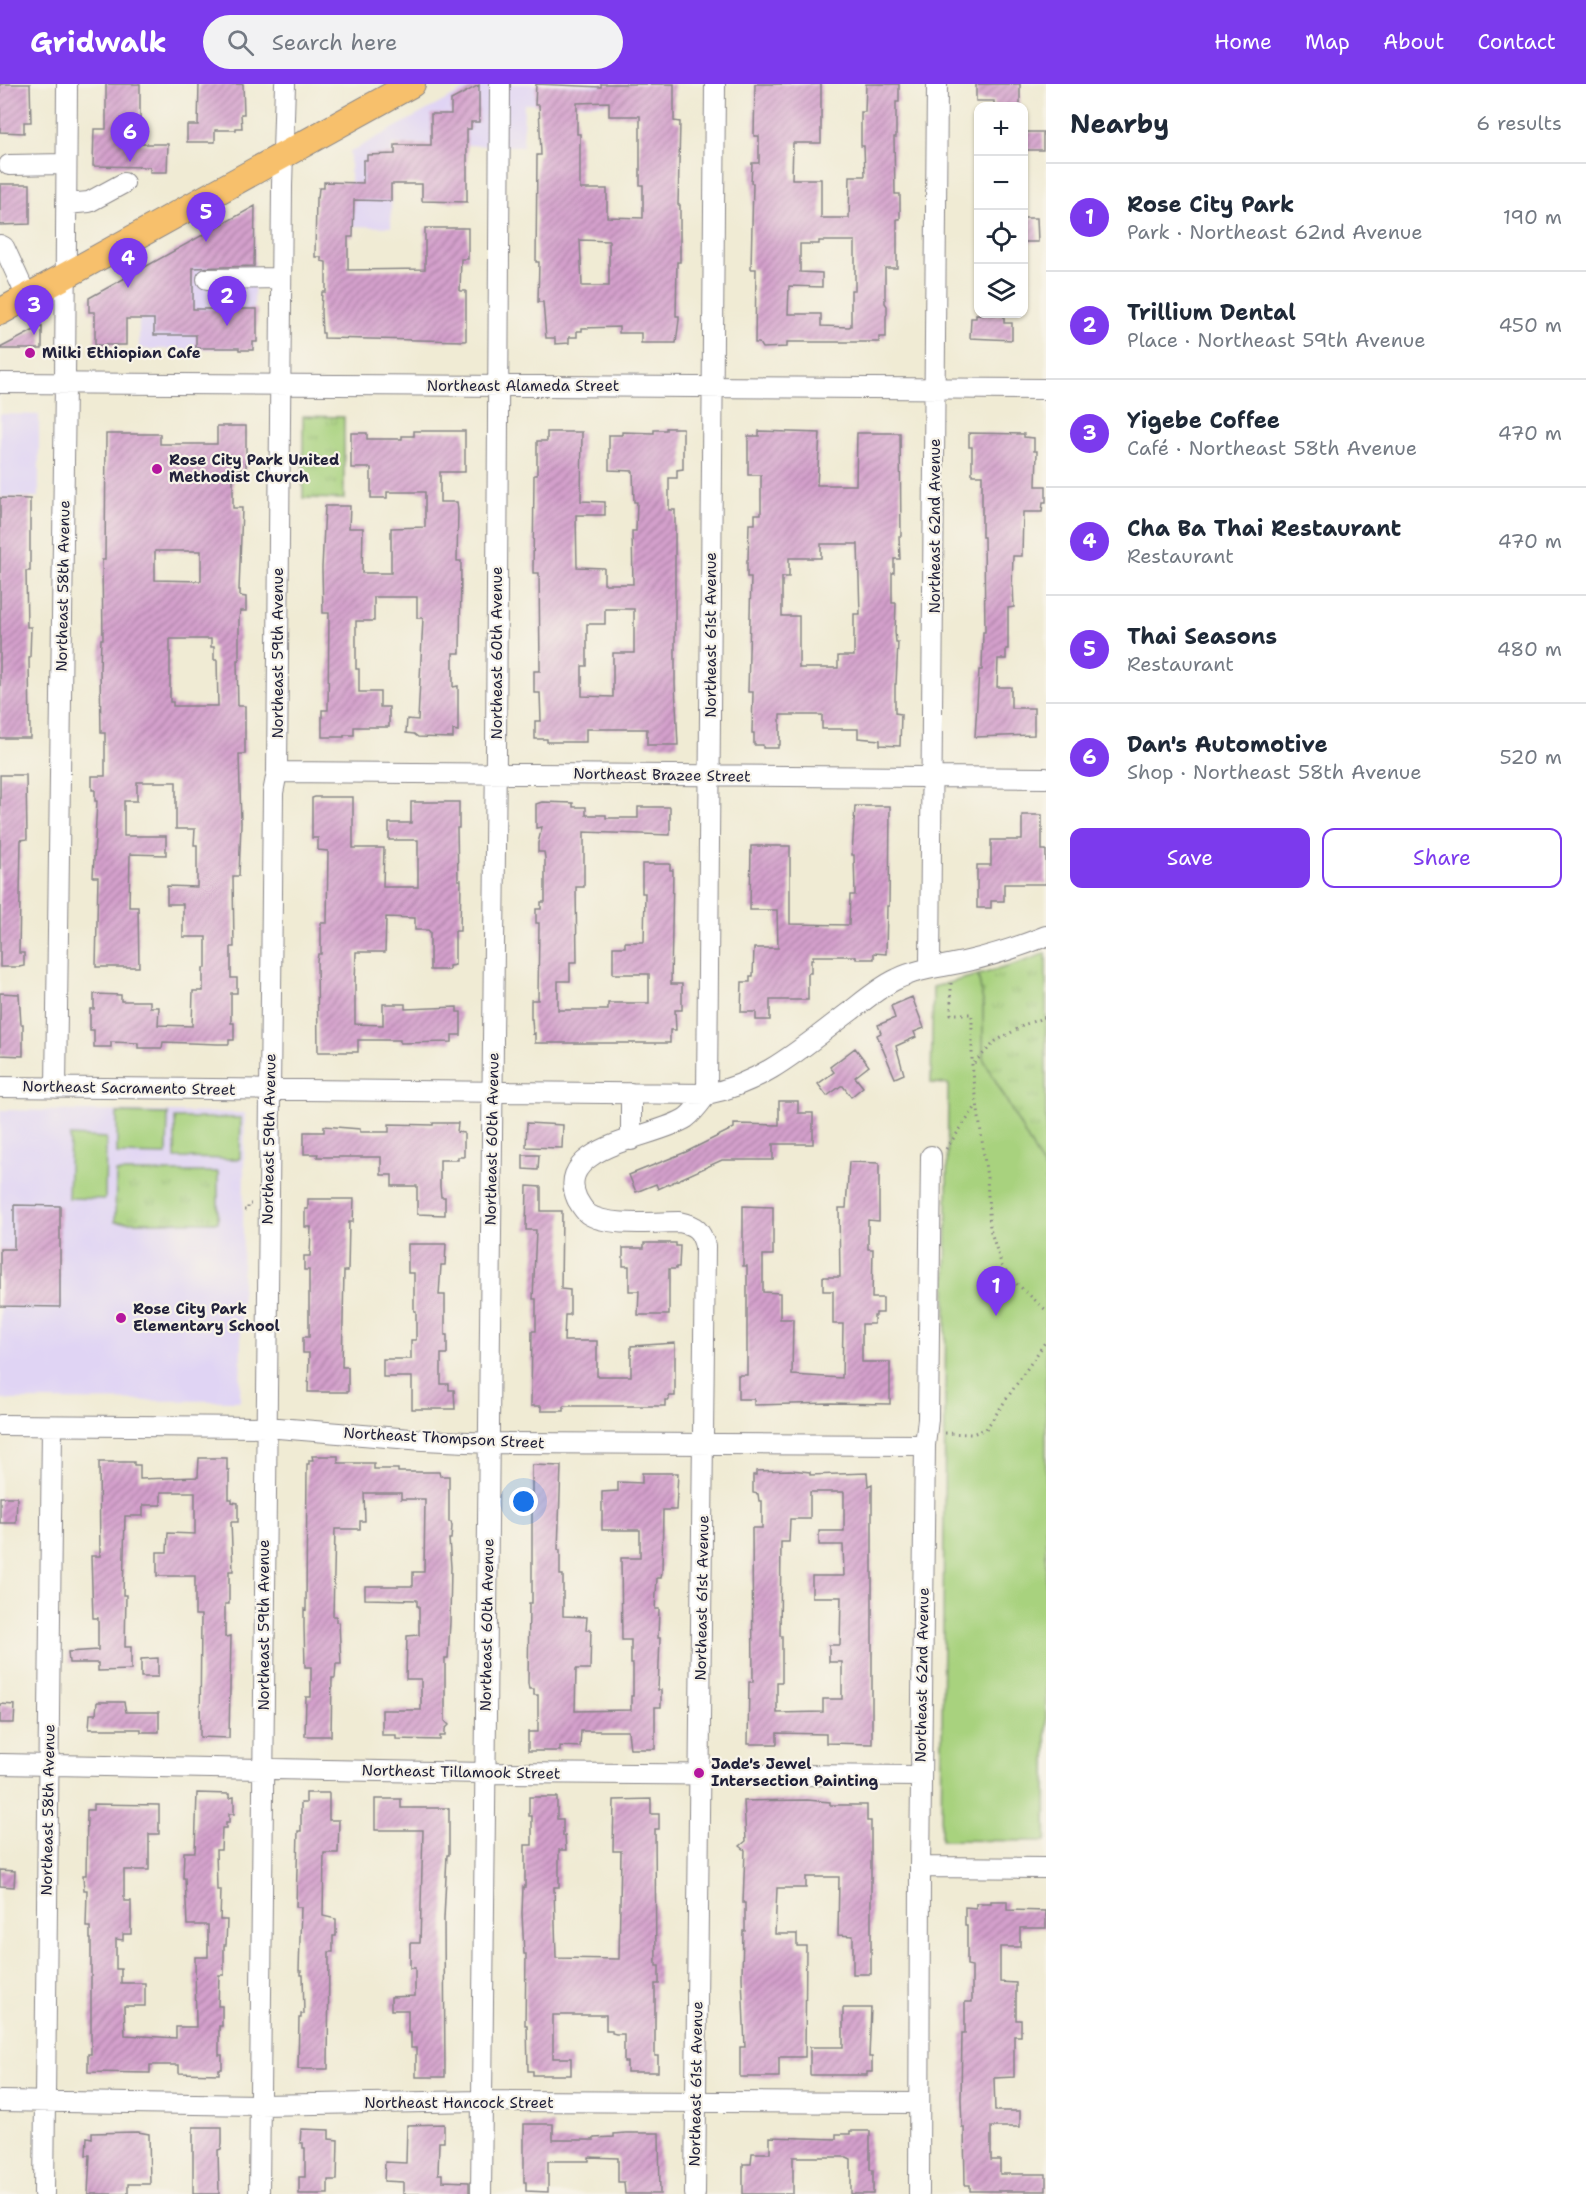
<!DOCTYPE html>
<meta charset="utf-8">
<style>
body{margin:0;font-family:"Shantell Sans",sans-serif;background:#f2f2f3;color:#1f2937}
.controls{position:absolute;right:18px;top:18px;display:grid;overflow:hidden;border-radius:12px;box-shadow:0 2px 4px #0004}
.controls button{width:54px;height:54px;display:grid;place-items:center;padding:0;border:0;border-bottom:2px solid #e0e1e3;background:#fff;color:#1f2937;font:30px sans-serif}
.you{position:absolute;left:524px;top:1418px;width:21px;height:21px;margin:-15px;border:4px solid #fff;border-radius:50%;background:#1a73e8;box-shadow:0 0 0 9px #1a73e833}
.badge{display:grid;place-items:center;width:39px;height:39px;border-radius:50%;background:#7c3aed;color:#fff;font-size:20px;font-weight:700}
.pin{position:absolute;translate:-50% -50px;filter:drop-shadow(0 2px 3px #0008)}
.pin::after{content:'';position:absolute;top:32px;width:21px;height:18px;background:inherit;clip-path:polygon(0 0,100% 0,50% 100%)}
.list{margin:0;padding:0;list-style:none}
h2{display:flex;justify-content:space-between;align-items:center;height:78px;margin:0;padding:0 24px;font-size:26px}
h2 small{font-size:20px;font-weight:400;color:#747a83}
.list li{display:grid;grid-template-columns:39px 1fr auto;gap:18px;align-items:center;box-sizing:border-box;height:108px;padding:0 24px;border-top:2px solid #e0e1e3}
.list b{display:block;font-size:22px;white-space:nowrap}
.list p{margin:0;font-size:20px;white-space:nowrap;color:#747a83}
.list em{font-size:20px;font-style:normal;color:#747a83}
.actions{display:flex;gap:12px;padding:18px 24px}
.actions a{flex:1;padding:14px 0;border:2px solid #7c3aed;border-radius:12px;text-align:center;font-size:21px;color:#7c3aed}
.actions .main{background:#7c3aed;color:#fff}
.icon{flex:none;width:33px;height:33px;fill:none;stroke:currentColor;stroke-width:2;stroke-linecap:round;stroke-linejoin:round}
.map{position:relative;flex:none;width:1046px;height:2110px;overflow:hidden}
header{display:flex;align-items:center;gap:36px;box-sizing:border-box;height:84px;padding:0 30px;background:#7c3aed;color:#fff}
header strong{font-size:28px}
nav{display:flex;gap:33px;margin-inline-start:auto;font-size:21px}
.search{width:420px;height:54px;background:#f2f2f3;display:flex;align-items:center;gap:15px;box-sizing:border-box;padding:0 21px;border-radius:33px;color:#747a83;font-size:22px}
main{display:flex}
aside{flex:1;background:#fff}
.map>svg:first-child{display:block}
</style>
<header>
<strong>Gridwalk</strong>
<div class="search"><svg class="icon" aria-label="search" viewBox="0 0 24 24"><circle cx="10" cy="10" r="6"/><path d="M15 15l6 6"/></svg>Search here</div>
<nav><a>Home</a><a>Map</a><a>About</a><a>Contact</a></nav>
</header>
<main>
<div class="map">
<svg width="1046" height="2110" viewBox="0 0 1046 2110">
<defs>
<pattern id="grass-tufts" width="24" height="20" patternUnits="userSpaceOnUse" patternTransform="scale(1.5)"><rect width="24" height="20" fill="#a8d27e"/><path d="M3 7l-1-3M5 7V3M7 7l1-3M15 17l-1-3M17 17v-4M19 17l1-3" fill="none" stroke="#90b46e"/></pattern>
<pattern id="building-hatch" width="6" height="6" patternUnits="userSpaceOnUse" patternTransform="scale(1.5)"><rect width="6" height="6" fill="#d4a0cc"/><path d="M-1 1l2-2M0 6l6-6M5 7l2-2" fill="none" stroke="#ac82a7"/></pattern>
</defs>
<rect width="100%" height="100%" fill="#f7f3e8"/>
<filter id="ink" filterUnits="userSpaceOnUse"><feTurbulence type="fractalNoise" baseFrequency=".0167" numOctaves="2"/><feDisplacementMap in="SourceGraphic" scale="12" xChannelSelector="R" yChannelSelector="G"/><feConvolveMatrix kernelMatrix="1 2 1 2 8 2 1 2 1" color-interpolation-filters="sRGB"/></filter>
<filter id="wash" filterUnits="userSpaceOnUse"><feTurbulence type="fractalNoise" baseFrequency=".008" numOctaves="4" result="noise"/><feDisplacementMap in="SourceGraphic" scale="24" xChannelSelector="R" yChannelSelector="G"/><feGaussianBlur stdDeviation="1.35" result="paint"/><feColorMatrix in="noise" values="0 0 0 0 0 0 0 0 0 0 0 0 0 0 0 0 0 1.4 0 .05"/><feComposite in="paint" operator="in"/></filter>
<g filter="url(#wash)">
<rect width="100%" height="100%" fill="#f0ebd4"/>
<path fill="#e0d4f4" d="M475,0H606V20H524L523,62L392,60L391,143L350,142V68Z
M255,122L254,265H139V228L89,214Z
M0,330L39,331V413H0Z
M0,1026L245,1029L240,1317L0,1316Z"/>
<path fill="url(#grass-tufts)" stroke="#657a5c" stroke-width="1.5" d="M303,332L344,333V415L303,414Z
M1046,869V1089L983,974V918L978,891L1017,880Z
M116,1088H218V1138H115Z"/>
<path fill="#a8d27e" stroke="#657a5c" stroke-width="1.5" d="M978,891L983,918V974L1046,1089V1757L941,1756L948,1000L931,999L933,903Z
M117,1029L168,1030L167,1071L117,1070Z
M175,1034H241L240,1075L175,1074Z
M70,1052L106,1054L105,1115L68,1114Z"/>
<g id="blocks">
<path fill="url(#building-hatch)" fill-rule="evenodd" d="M0,0H30L31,38H24V49L0,48Z
M106,0H140V60H168L167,88H150V83L93,82L94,45H106Z
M199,0H243L244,30H241L242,44H236V46H215V58H187V41H198Z
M536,0L601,3V0H674V37L680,38L678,121H680V178H677L676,232H679V236L676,259H641V249H619V243L582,244V247H577V253H569V259L555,260V254H546L543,218H538L539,178H536L537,71H541L539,21H535ZM609,18V32H640V101H643V134L607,133V105H580V50H577V19ZM580,156L609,157V202H582Z
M755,0H821V59H793L792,95H821V134H849L850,92H865L864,62H861V28H865L866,0H899V18H896V53H894L895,110H900V135H897V184H885V219L887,222V230L886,232V253H879V258H787V263L762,264L759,259H755L756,185H751L753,99H751L752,79H759V52H754ZM819,157H855V206H851V242L849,243L821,242V230H788L789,202L822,203V189L800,188V160H819Z
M976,0H1020V22H994V17H976Z
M479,1V38H471V45H467V118L422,117V100H391V117L354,116L353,153H348V186L425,185V144H468V175H461L460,207H466V257L324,254V249H322L321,228L322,208H326V178L321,177V173H315L316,114H318L319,104H324V98L363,99V76H367V71L395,70V61H431V30H451V16Z
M1023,48H1043V66H1023Z
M0,100H30V140L0,141Z
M255,122L254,182L193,184V225H257V258H253V266H239V264H196V251H154V235H126V261H95V228H89V214Z
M1023,134H1037L1038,158H1023Z
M976,230L1004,231V239H1012V256L970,254L971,234H976Z
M42,242V265H0V264Z
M217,342H246V385H233V424H242L239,506H240V512L246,513V527H240L239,535V576H237L238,622H245V670H239L241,739L239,792H233L234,863H231V894H237V909H231V939H234V956H229V960H218L163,958L162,964H138V959L111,958V963H94V946H90V925H94V910L121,911V917H150V923H159L158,941L192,942L193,907H203V884H206V853H183V820H167V802L197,803V761H194L195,745H176V698H137V717H124V752H166V771L130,770L129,823H138L139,883H96L98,793H93L97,717H95V706H92V692H105V649H101L100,584L101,555H103L102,476H105L106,350H160V360H217ZM155,467H201V497L155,496ZM170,555H211V563H214V576H217L218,622H173V618H170Z
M666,344H683V385L677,386V394H669V426H675V600L678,661H647V645H586V658H547V655H535V637H541L540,609H534V587H540V584L539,489H533L534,391H537V357H547V348H582L581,417L605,418V431H576L577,483L604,484V500H633L632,447H636L637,418H634L633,387L609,386V351H622V348L654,349V346H666ZM605,525H634V569H613V613L582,612V582H587V540H605Z
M414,347H465V388H440V418H457L458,427L457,477H461L460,569H453V603L458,602V647L453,646V654L418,653L414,650L406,649L407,635L418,636L423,534H417V513H374V537H356V585H359V608H380V623H389V643H354V651H344V653H322V626H328L329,529H323L322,484L325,422H350L349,444H363L362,489H391V444L425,443V408H387V414H371V384H351V349H367V355H402V352H414Z
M759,347L820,349L817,401H856L857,349H900L901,452H899L900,475H894V489H892V519H896L895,548L896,558H898L896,600H895V629L901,630L900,662L880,661V656L858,654V645H822V631H780V661H778V664H763V661H754V649H752L753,608H748L751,493H747V476H748L749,440H755V430H761V391H748V352H759ZM821,460H858L860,530H854V572H838V584H799V532H782V493H789V474H821Z
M969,349L1024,350V353L1034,354V367H1037L1036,402H1046V418H1043L1042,428H1023L1022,472H1013L1012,503H1013L1014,523L1008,524V565H1006V575H998L997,603H1011V624H1034V651L975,653L979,586H982L983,548H985L984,453H982V391H972V363H969Z
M0,414L30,415V487H26L27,543H31L30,573H29L30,654H0Z
M0,691H26L27,755L21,756L19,869H24V882L19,883H0Z
M315,713H353V764H384L383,803H418V756H389V739H411V718H459V744H457L458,796H461L460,847H455V881L449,882V886H430V848L428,846H415V834L386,833L385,868H356L355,899V940L383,941V920H405V925L457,923V928H461V951H452V958L400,959V956H358V968H318L317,877L318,870H321V839H327L328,767L318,766V754H312V714Z
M542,718L573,719V723H586V731H606V734H638V723H670V751L584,748V803H576L577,878H570V897H558V926H608V919H649V890H613V863H625V858H644L645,809H642V780H670V786H673L671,900H682V926H675L676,946H670V959H535V949L533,950L532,935H531V916H538L539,839H536V825H541V818H545V774L544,768H538V759L542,743L536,744V720Z
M855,722H890L889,822H887L886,870L874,869V875H856V872H813V875H811V889H808V916H770V936H756V928H741L742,898H750V892H753L754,864H778L777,826H750L751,762H790V840L849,841L850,811H855L854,771H852Z
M1022,731H1042V766H1046V800H1004V817H991V824H977V781H991V756H1022Z
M0,909L19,910L21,940H23V972L0,971Z
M912,913L924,944L914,948L916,953L896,962L904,990L895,994L877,951L881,949L878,941L895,934L891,922Z
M855,964L869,982L855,993L863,1003L851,1013L843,1002H841L827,1012L818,1000L834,988L830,983Z
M779,1017H798V1029H813V1060H773V1076H722L658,1105L656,1100L636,1108L629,1091L686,1068L734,1044V1040L779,1041Z
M433,1039H458L457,1048L464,1049V1073H458V1076H440V1103L441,1113H445V1131L417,1130V1102H392V1091H381V1073H317L318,1070H304V1048H324V1042L360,1045V1048H389V1040L433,1041Z
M527,1039L563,1041L562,1064L526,1063Z
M523,1071H539L538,1086L523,1085Z
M849,1078L879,1079V1137L868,1136V1165H873L872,1214H883V1229H876V1232H874V1240H862V1278H890V1320L830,1319L754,1321V1315H738V1291H747V1182H743V1122L773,1123V1171H763V1208L780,1209V1235H793L792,1291L842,1294L843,1240H833V1207H823V1193H840L839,1124H846Z
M527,1102L541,1103V1127H562L561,1205L570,1206V1231H565L564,1257H597V1292H631V1262L675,1259V1312H669V1316H665V1322H564V1327H541V1322H531L532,1247H536V1215H533L536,1146H526Z
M308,1115H354L353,1138H349L348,1187H344L342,1283H348V1308H308L309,1269H303V1253H309V1186H304V1172H310L311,1143H305V1125H308Z
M14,1121L60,1122V1223L0,1222V1165H14Z
M644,1159H676V1162H680L679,1183H676V1185H669V1231H638L639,1207H629V1182H623V1164H644Z
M408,1160H446L445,1181H441L439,1211H445V1251H447V1270H441V1300H449V1306H454L455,1325H412V1293H383V1275H411V1256H416V1227H414V1189H408Z
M312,1372H338V1379H374V1385H398V1388H439L440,1392H449V1438H451L452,1442L451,1455H449L451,1483L450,1538L448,1574H445V1637L449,1641L445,1645V1652H440V1656L396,1655V1651H382V1626H421V1595H406L407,1552L419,1551V1522H417V1516L365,1515V1502H413V1488H424L425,1415H401V1409H364L365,1437H360V1445H335L333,1532H336V1538L339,1539L341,1580H336L335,1594H332L331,1652H305L306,1613H311V1583H305L304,1543V1525L306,1526L307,1380H309V1376H313Z
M199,1374H227V1386H229V1415H232V1418L238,1419V1438H231L233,1487H229V1520H225V1553L231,1552L229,1654L200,1653L201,1531H195V1492H157V1468H167L168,1449L195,1450V1408H161V1421H143V1432H125L123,1511H126L125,1563H131V1586L98,1587V1579H69L68,1568L98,1566V1534H93L91,1472H100L99,1378H134V1381H140V1395L198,1393Z
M532,1381L561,1382L558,1466H560V1491H563V1532L587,1533L586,1546H591L590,1585H576L575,1627L631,1626V1612H633V1580H631V1556H622L621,1474H640V1446H602V1408L618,1407V1398L642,1399V1389H678L676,1426H663L662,1488L661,1494H657L655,1525H659L658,1554H660L658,1606H661V1623H655V1665H630L628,1647H581L580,1663L560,1662V1667H528V1648H538V1611H534V1605H529L528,1599L529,1519H532Z
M791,1386L810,1388V1391L867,1389L868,1402L872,1400V1660L826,1659V1650L777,1649V1660H748L749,1598H753L752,1444H762V1417H759L758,1410L753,1409V1391H756V1387ZM810,1408H844V1447H819V1461H843L844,1492H812V1513H841L840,1561H829V1578H842V1615H823V1628L777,1629V1598H782V1552H780L781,1458H789L790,1435H810Z
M0,1413H17L16,1439H0Z
M158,1574V1593H141V1575Z
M97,1618H124L126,1628H159V1648H141V1645H89L90,1630H96Z
M0,1620L15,1621L14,1639H0Z
M197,1709L229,1710V1714L234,1713V1730H229V1739H226V1744H222L221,1766H216L217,1806H221L220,1836H227L226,1861H224V1891H219L218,1922H222V1942H219V1971H222V1985H219V1990L179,1989V1981H150V1989L88,1988V1970H91V1855H90V1843H86L87,1806H84L83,1791H86L87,1726H93V1720L159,1721V1750H149V1786H124V1817H131V1850H123V1856L116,1855V1885H121V1899H145V1922H124L125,1951L176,1954V1943H196L195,1873H208V1841H187L185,1794H183L184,1768H195Z
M306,1709H329V1736H339L338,1769H324L323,1832L336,1835V1852H333V1868H329L328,1985H298L299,1934H301V1930H304L303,1891H301V1887H299L301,1823H296L298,1747H301V1719H306Z
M529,1713H557V1735H563V1752H565L566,1766H559V1803H554L556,1874L619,1875L621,1767H613L614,1716L651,1715V1730H659V1745H655L656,1882H659V1900H655V1972H658V1988H627V1978H624V1950H616L612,1949V1946H606V1931H553V1974H571V1991H533V1987H528L527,1941H525L526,1870H524L522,1829L523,1803H525V1761H532V1732H529Z
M375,1715H401V1724H449V1771H447L444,1835L445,1993H416V1964H411V1949H408V1926H391V1913L415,1912V1884H410V1859H420L423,1746H375Z
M807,1716L830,1718V1721H867V1737H871V1890H853V1852L838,1851L839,1793H806V1804H777L775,1850H797V1862H806L805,1973H779V1993H740V1963H745L742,1893L743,1847H745V1819H743L745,1766L740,1762L746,1757L744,1717Z
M0,1786L15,1787L14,1803L0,1802Z
M991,1817H1007V1826L1046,1827V1844H1020V1863H1000V1898L1016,1899V1936H1021V1952H1014V1993L994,1994L995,2027H1020V2043H991V2076H1000V2090H1046V2107H970V2101H965L964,2043H962L961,2016L962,1949H965V1918H972V1882L967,1881V1841H965V1823L976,1824V1819H991Z
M843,1924H871L869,1973H872V1988H867V1991H810V1963H843Z
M444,2040V2058H439L438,2090H442V2097L469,2098V2110H403V2098L384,2097L385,2078L406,2079L407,2041Z
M524,2040H553V2056H594V2054L614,2053V2050L626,2049H659L660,2110H625L624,2098H618V2074L589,2073V2077H548V2108L526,2107V2098H524Z
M193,2043H222V2060L221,2065L218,2066L219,2110H193Z
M301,2045L329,2046V2055L338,2056L337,2096H328V2110H299V2093H305V2064H303V2059H300Z
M850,2047H870V2086H873V2110H851V2075L847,2073H793V2110H743V2080H751L752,2069H770V2053L836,2055V2050H850Z
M138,2048L149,2050L150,2100H128V2110H88L90,2071H86L87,2053L92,2054V2049Z"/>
</g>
</g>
<g filter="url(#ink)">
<use href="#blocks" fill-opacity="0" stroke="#898688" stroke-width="1.5"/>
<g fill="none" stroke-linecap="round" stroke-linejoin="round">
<defs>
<path id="minor" d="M9,81L66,80
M66,120L89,118L124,99
M0,161L4,163L27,213
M207,195L281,194
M0,299L1046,305
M277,688L1046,694
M930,884L937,0
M0,1003L707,1010C765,999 806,960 852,926C866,915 880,903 897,895C919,884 944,883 968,877C994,871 1021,862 1046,852
M56,1004L65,300L67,0
M631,1056V1009
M0,1341L266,1343L423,1356L489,1359L925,1361
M0,1680L485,1689L921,1692
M920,1783L1046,1784
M0,2017L260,2021L482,2017L919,2019
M44,2110L52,1342
M259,2110L273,709L277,688L282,102L285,0
M481,2110L496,668L500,0
M695,2110L705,1162C701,1146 695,1141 679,1138C656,1138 607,1143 588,1130C583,1126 580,1120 577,1115C553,1061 656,1054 686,1034C694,1028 701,1018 707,1010L715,0
M919,2110L920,1783L925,1361L928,1335L931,1072"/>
<path id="major" d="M0,228L412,0"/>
</defs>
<use href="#minor" stroke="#898688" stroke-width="22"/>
<use href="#major" stroke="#898688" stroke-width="28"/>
<path stroke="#898688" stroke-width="3" stroke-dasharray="1.5 4.5" stroke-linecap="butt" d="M951,899V930H972V981L987,1094L990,1145L1002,1182L1017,1200L1046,1226
M974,979L996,957L1026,940L1046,933
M946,1065L977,1021
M244,1126H248V1120H251
M945,1349L972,1350L986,1345L1046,1257"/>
<use href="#minor" stroke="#fff" stroke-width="20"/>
<use href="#major" stroke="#f7c06c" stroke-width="26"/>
</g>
</g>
<g fill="#b5179e" stroke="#f7f3e8" stroke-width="2">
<circle cx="30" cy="269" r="6"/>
<circle cx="157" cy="385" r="6"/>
<circle cx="121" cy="1234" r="6"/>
<circle cx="699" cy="1689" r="6"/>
</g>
<g text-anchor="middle" stroke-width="4.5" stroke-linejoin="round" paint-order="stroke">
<g font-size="15" font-weight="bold" fill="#22223b" stroke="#f7f3e8" text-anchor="start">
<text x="42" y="274">Milki Ethiopian Cafe</text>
<text x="169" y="381">Rose City Park United<tspan x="169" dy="17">Methodist Church</tspan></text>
<text x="133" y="1230">Rose City Park<tspan x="133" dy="17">Elementary School</tspan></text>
<text x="711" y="1685">Jade's Jewel<tspan x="711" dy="17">Intersection Painting</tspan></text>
</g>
<g font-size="15" fill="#22223b" stroke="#f7f3e8">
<text x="523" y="307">Northeast Alameda Street</text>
<text transform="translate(935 442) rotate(-90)" y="5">Northeast 62nd Avenue</text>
<text transform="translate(63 502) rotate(-89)" y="5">Northeast 58th Avenue</text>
<text transform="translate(711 551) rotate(-90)" y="5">Northeast 61st Avenue</text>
<text transform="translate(278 569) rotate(-90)" y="5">Northeast 59th Avenue</text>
<text transform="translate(497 569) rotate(-90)" y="5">Northeast 60th Avenue</text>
<text transform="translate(662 691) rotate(1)" y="5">Northeast Brazee Street</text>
<text transform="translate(129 1004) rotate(1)" y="5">Northeast Sacramento Street</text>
<text transform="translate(269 1055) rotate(-89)" y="5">Northeast 59th Avenue</text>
<text transform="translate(492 1055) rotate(-89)" y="5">Northeast 60th Avenue</text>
<text transform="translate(444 1354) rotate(3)" y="5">Northeast Thompson Street</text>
<text transform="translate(702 1514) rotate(-89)" y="5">Northeast 61st Avenue</text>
<text transform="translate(264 1541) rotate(-90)" y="5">Northeast 59th Avenue</text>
<text transform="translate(487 1541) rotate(-89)" y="5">Northeast 60th Avenue</text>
<text transform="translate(922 1591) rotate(-89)" y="5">Northeast 62nd Avenue</text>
<text transform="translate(461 1688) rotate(1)" y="5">Northeast Tillamook Street</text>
<text transform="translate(48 1726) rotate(-89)" y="5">Northeast 58th Avenue</text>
<text transform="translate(696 2000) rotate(-89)" y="5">Northeast 61st Avenue</text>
<text x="459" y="2024">Northeast Hancock Street</text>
</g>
</g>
</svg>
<div class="controls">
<button>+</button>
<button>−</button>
<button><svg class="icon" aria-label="locate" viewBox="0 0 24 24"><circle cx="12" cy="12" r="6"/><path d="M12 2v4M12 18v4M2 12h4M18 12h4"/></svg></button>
<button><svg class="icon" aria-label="layers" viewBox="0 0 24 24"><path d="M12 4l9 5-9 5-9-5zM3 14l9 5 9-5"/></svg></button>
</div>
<div class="you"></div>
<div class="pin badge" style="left:996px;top:1232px">1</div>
<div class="pin badge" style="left:227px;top:242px">2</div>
<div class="pin badge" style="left:34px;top:251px">3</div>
<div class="pin badge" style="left:128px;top:204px">4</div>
<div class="pin badge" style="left:206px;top:158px">5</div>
<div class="pin badge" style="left:130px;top:78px">6</div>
</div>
<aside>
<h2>Nearby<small>6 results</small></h2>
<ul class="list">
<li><span class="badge">1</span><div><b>Rose City Park</b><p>Park · Northeast 62nd Avenue</p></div><em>190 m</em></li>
<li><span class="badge">2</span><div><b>Trillium Dental</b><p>Place · Northeast 59th Avenue</p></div><em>450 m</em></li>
<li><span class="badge">3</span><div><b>Yigebe Coffee</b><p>Café · Northeast 58th Avenue</p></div><em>470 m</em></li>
<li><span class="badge">4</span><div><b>Cha Ba Thai Restaurant</b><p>Restaurant</p></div><em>470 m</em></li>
<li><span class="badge">5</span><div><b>Thai Seasons</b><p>Restaurant</p></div><em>480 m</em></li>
<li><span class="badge">6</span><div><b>Dan's Automotive</b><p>Shop · Northeast 58th Avenue</p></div><em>520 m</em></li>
</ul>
<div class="actions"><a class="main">Save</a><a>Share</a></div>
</aside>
</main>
